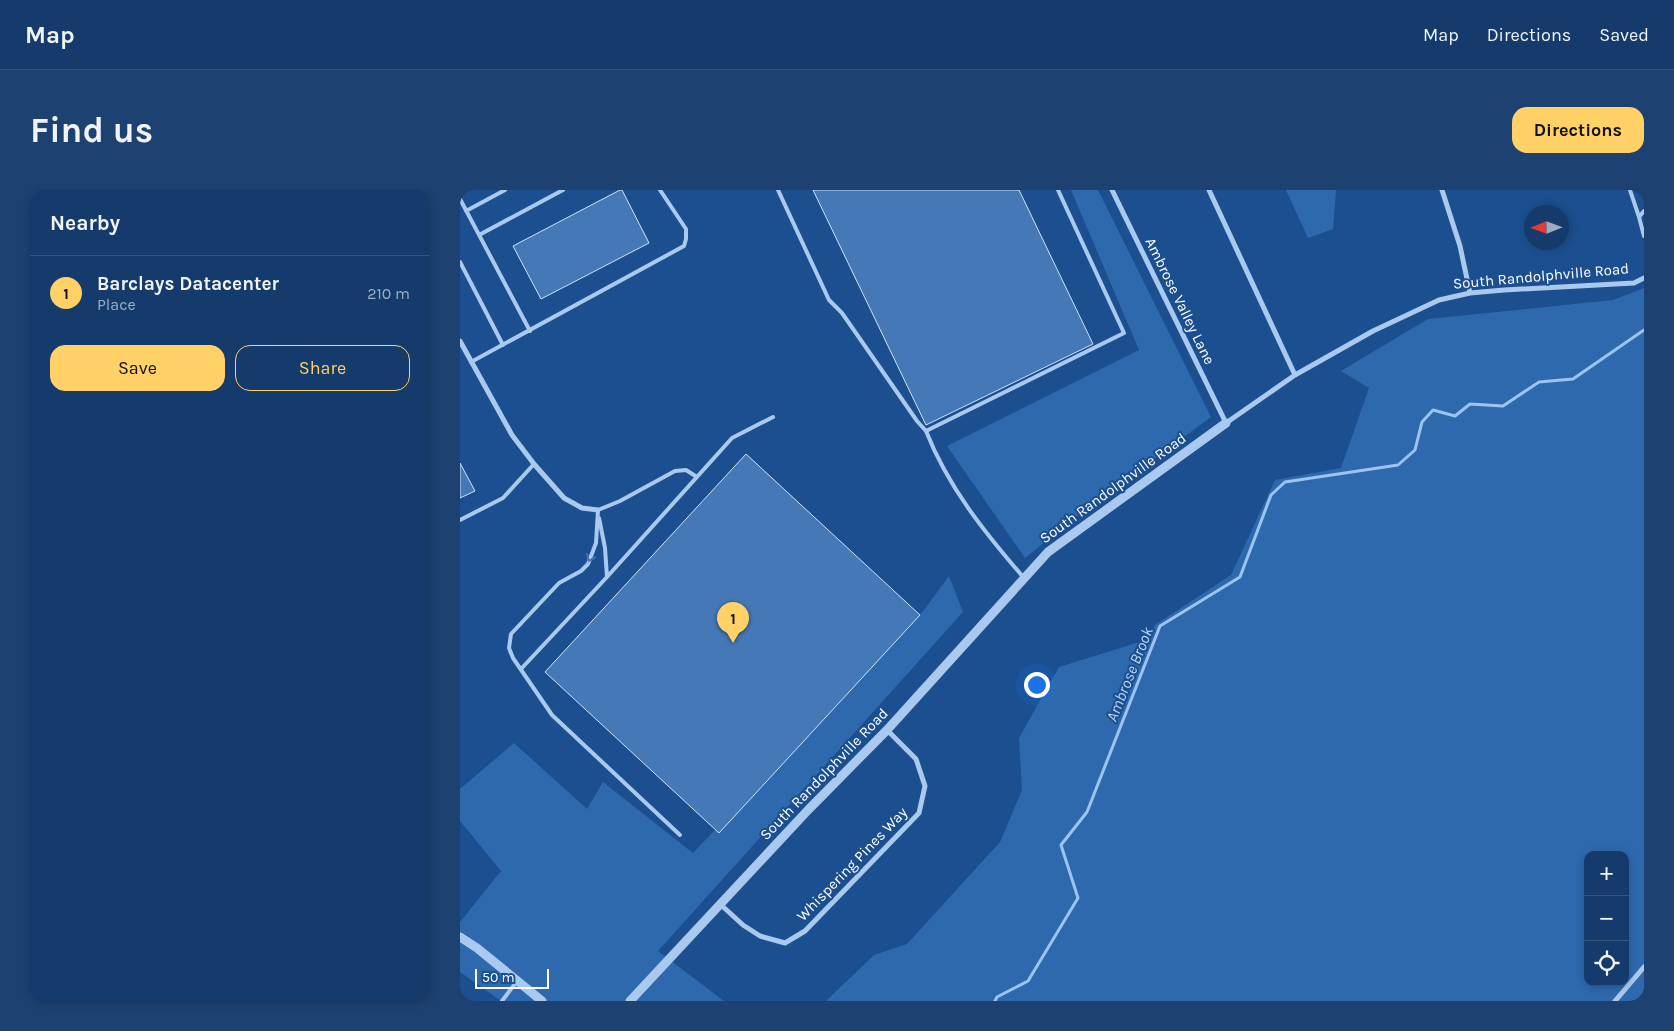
<!DOCTYPE html>
<meta charset="utf-8">
<style>
body{margin:0;font-family:Karla,sans-serif;background:#1d4271;color:#f1f3f6}
.controls{position:absolute;right:15px;bottom:15px;display:grid;overflow:hidden;border-radius:10px;box-shadow:0 2px 8px #0003}
.controls button{width:45px;height:45px;display:grid;place-items:center;padding:0;border:0;border-bottom:1px solid #33557e;background:#143b6b;color:#f1f3f6;font:25px sans-serif}
.compass{position:absolute;left:1064px;top:15px;width:45px;height:45px;border-radius:50%;background:#143b6b;box-shadow:0 2px 8px #0003;rotate:269deg}
.scale{position:absolute;left:15px;bottom:12px;width:74px;box-sizing:border-box;padding-left:5px;border:2px solid #fff;border-top:0;font-size:14px;line-height:18px;white-space:nowrap;color:#fff;-webkit-text-stroke:4px #1b4f8f;paint-order:stroke}
.you{position:absolute;left:576px;top:494px;width:18px;height:18px;margin:-12px;border:4px solid #fff;border-radius:50%;background:#1a73e8;box-shadow:0 0 0 8px #1a73e833}
.badge{display:grid;place-items:center;width:32px;height:32px;border-radius:50%;background:#ffd166;color:#111;font-size:16px;font-weight:700}
.pin{position:absolute;translate:-50% -41px;filter:drop-shadow(0 1px 2px #0008)}
.pin::after{content:'';position:absolute;top:26px;width:18px;height:15px;background:inherit;clip-path:polygon(0 0,100% 0,50% 100%)}
.list{margin:0;padding:0;list-style:none}
h2{display:flex;justify-content:space-between;align-items:center;height:65px;margin:0;padding:0 20px;font-size:21px}
h2 small{font-size:16px;font-weight:400;color:#9dadc1}
.list li{display:grid;grid-template-columns:32px 1fr auto;gap:15px;align-items:center;box-sizing:border-box;height:75px;padding:0 20px;border-top:1px solid #33557e}
.list b{display:block;font-size:19px;white-space:nowrap}
.list p{margin:0;font-size:16px;white-space:nowrap;color:#9dadc1}
.list em{font-size:16px;font-style:normal;color:#9dadc1}
.actions{display:flex;gap:10px;padding:15px 20px}
.actions a{flex:1;padding:11px 0;border:1px solid #ffd166;border-radius:15px;text-align:center;font-size:18px;color:#ffd166}
.actions .main{background:#ffd166;color:#111}
.icon{flex:none;width:28px;height:28px;fill:none;stroke:currentColor;stroke-width:2;stroke-linecap:round;stroke-linejoin:round}
.map{position:relative;flex:none;width:1184px;height:811px;overflow:hidden;border-radius:15px}
header{display:flex;align-items:center;gap:30px;box-sizing:border-box;height:70px;padding:0 25px;background:#143b6b;border-bottom:1px solid #33557e}
header strong{font-size:24px}
nav{display:flex;gap:28px;margin-inline-start:auto;font-size:18px}
.intro{display:flex;align-items:center;justify-content:space-between;box-sizing:border-box;height:120px;padding:0 30px}
h1{margin:0;font-size:35px}
.button{padding:12px 22px;border-radius:15px;background:#ffd166;color:#111;font-size:18px;font-weight:700}
main{display:flex;gap:30px;padding:0 30px}
aside{flex:1;background:#143b6b;border-radius:15px;box-shadow:0 2px 8px #0003}
.map>svg:first-child{display:block}
</style>
<header>
<strong>Map</strong>
<nav><a>Map</a><a>Directions</a><a>Saved</a></nav>
</header>
<div class="intro"><h1>Find us</h1><a class="button">Directions</a></div>
<main>
<aside>
<h2>Nearby<small></small></h2>
<ul class="list">
<li><span class="badge">1</span><div><b>Barclays Datacenter</b><p>Place</p></div><em>210 m</em></li>
</ul>
<div class="actions"><a class="main">Save</a><a>Share</a></div>
</aside>
<div class="map">
<svg width="1184" height="811" viewBox="0 0 1184 811">
<rect width="100%" height="100%" fill="#1b4f8f"/>
<path fill="#2e69ad" fill-rule="evenodd" d="M611,0H638L751,227L626,319L565,368L487,256L679,160Z
M826,0H876L873,39L848,48Z
M1184,98V811H366L414,765L447,754L540,652L562,600L559,548L599,477L689,449L695,435L771,385L815,290L881,278L909,198L881,181L968,129L1153,110ZM1128,665H1165V792H1128Z
M489,386L503,422L198,761L264,811H41L0,782V732L41,681L0,631V599L54,553L127,619L143,592L233,663L464,420Z"/>
<g fill="none" stroke-linecap="round" stroke-linejoin="round">
<path stroke="#9cc4f0" stroke-width="3" d="M535,811L537,807L568,791L618,708L601,655L627,622L700,436L780,387L811,305L825,292L938,275L955,260L962,232L973,220L995,226L1010,214L1043,216L1079,192L1113,189L1184,140"/>
</g>
<path fill="#4478b7" stroke="#cfe3fa" d="M160,0H162L189,53L81,109L53,56Z
M353,0H559L633,154L466,235Z
M286,264L460,425L259,643L85,482Z
M0,273L15,301L0,308Z"/>
<g fill="none" stroke-linecap="round" stroke-linejoin="round">
<path stroke="#a9c9ee" stroke-width="4" d="M318,0L369,110L382,123L457,231L466,241L664,143L598,0
M1170,0L1179,27
M0,9L70,141
M6,21L45,0
M1184,21L1179,27L1184,46
M19,45L103,0
M0,72L43,155
M11,172L224,56L226,49V39L200,0
M466,241C488,297 525,343 564,388
M138,320L136,353L128,374L121,381L99,393L51,444L49,458L53,468L92,525L220,645
M138,320L160,311L215,281L226,280L237,287
M139,328L145,358L147,387
M0,330L43,308L74,274
M61,479L147,387L272,248L313,227
M42,811L57,791"/>
<path stroke="#a9c9ee" stroke-width="5" d="M652,0L766,233L835,185L913,141L979,110L1010,103L1044,100L1174,93L1184,88
M749,0L835,185
M982,0L1000,56L1010,103
M0,151L52,245L74,274L104,308L122,318L138,320
M260,714L283,735L300,746L325,753L345,741L459,623L465,596L456,569L427,540
M1155,811L1184,777"/>
<path stroke="#a9c9ee" stroke-width="9" d="M0,747L17,758L82,811
M170,811L349,619L427,540L588,362L766,233"/>
</g>
<defs><path id="oneway-chevron" d="M-2-3.5L2.5 0L-2 3.5" fill="none" stroke-width="1.6" stroke-linecap="round" stroke-linejoin="round" transform="scale(1.25)"/></defs>
<use stroke="#4674ac" href="#oneway-chevron" transform="translate(130 368) rotate(114)"/>
<g text-anchor="middle" stroke-width="4" stroke-linejoin="round" paint-order="stroke">
<g font-size="15" fill="#fff" stroke="#1b4f8f">
<text transform="translate(1081 86) rotate(-5)" y="5">South Randolphville Road</text>
<text transform="translate(720 111) rotate(64)" y="5">Ambrose Valley Lane</text>
<text transform="translate(653 298) rotate(-36)" y="5">South Randolphville Road</text>
<text transform="translate(364 584) rotate(-46)" y="5">South Randolphville Road</text>
<text transform="translate(392 674) rotate(-46)" y="5">Whispering Pines Way</text>
</g>
<g font-size="16" font-style="italic" fill="#b5d3f5" stroke="#1b4f8f">
<text transform="translate(669 484) rotate(-68)" y="6">Ambrose Brook</text>
</g>
</g>
</svg>
<div class="controls">
<button>+</button>
<button>−</button>
<button><svg class="icon" aria-label="locate" viewBox="0 0 24 24"><circle cx="12" cy="12" r="6"/><path d="M12 2v4M12 18v4M2 12h4M18 12h4"/></svg></button>
</div>
<svg class="compass" viewBox="-18 -18 36 36"><path d="M0-13l5 13h-10z" fill="#e53935"/><path d="M0 13l5-13h-10z" fill="#9dadc1"/></svg>
<div class="scale">50 m</div>
<div class="you"></div>
<div class="pin badge" style="left:273px;top:453px">1</div>
</div>
</main>
